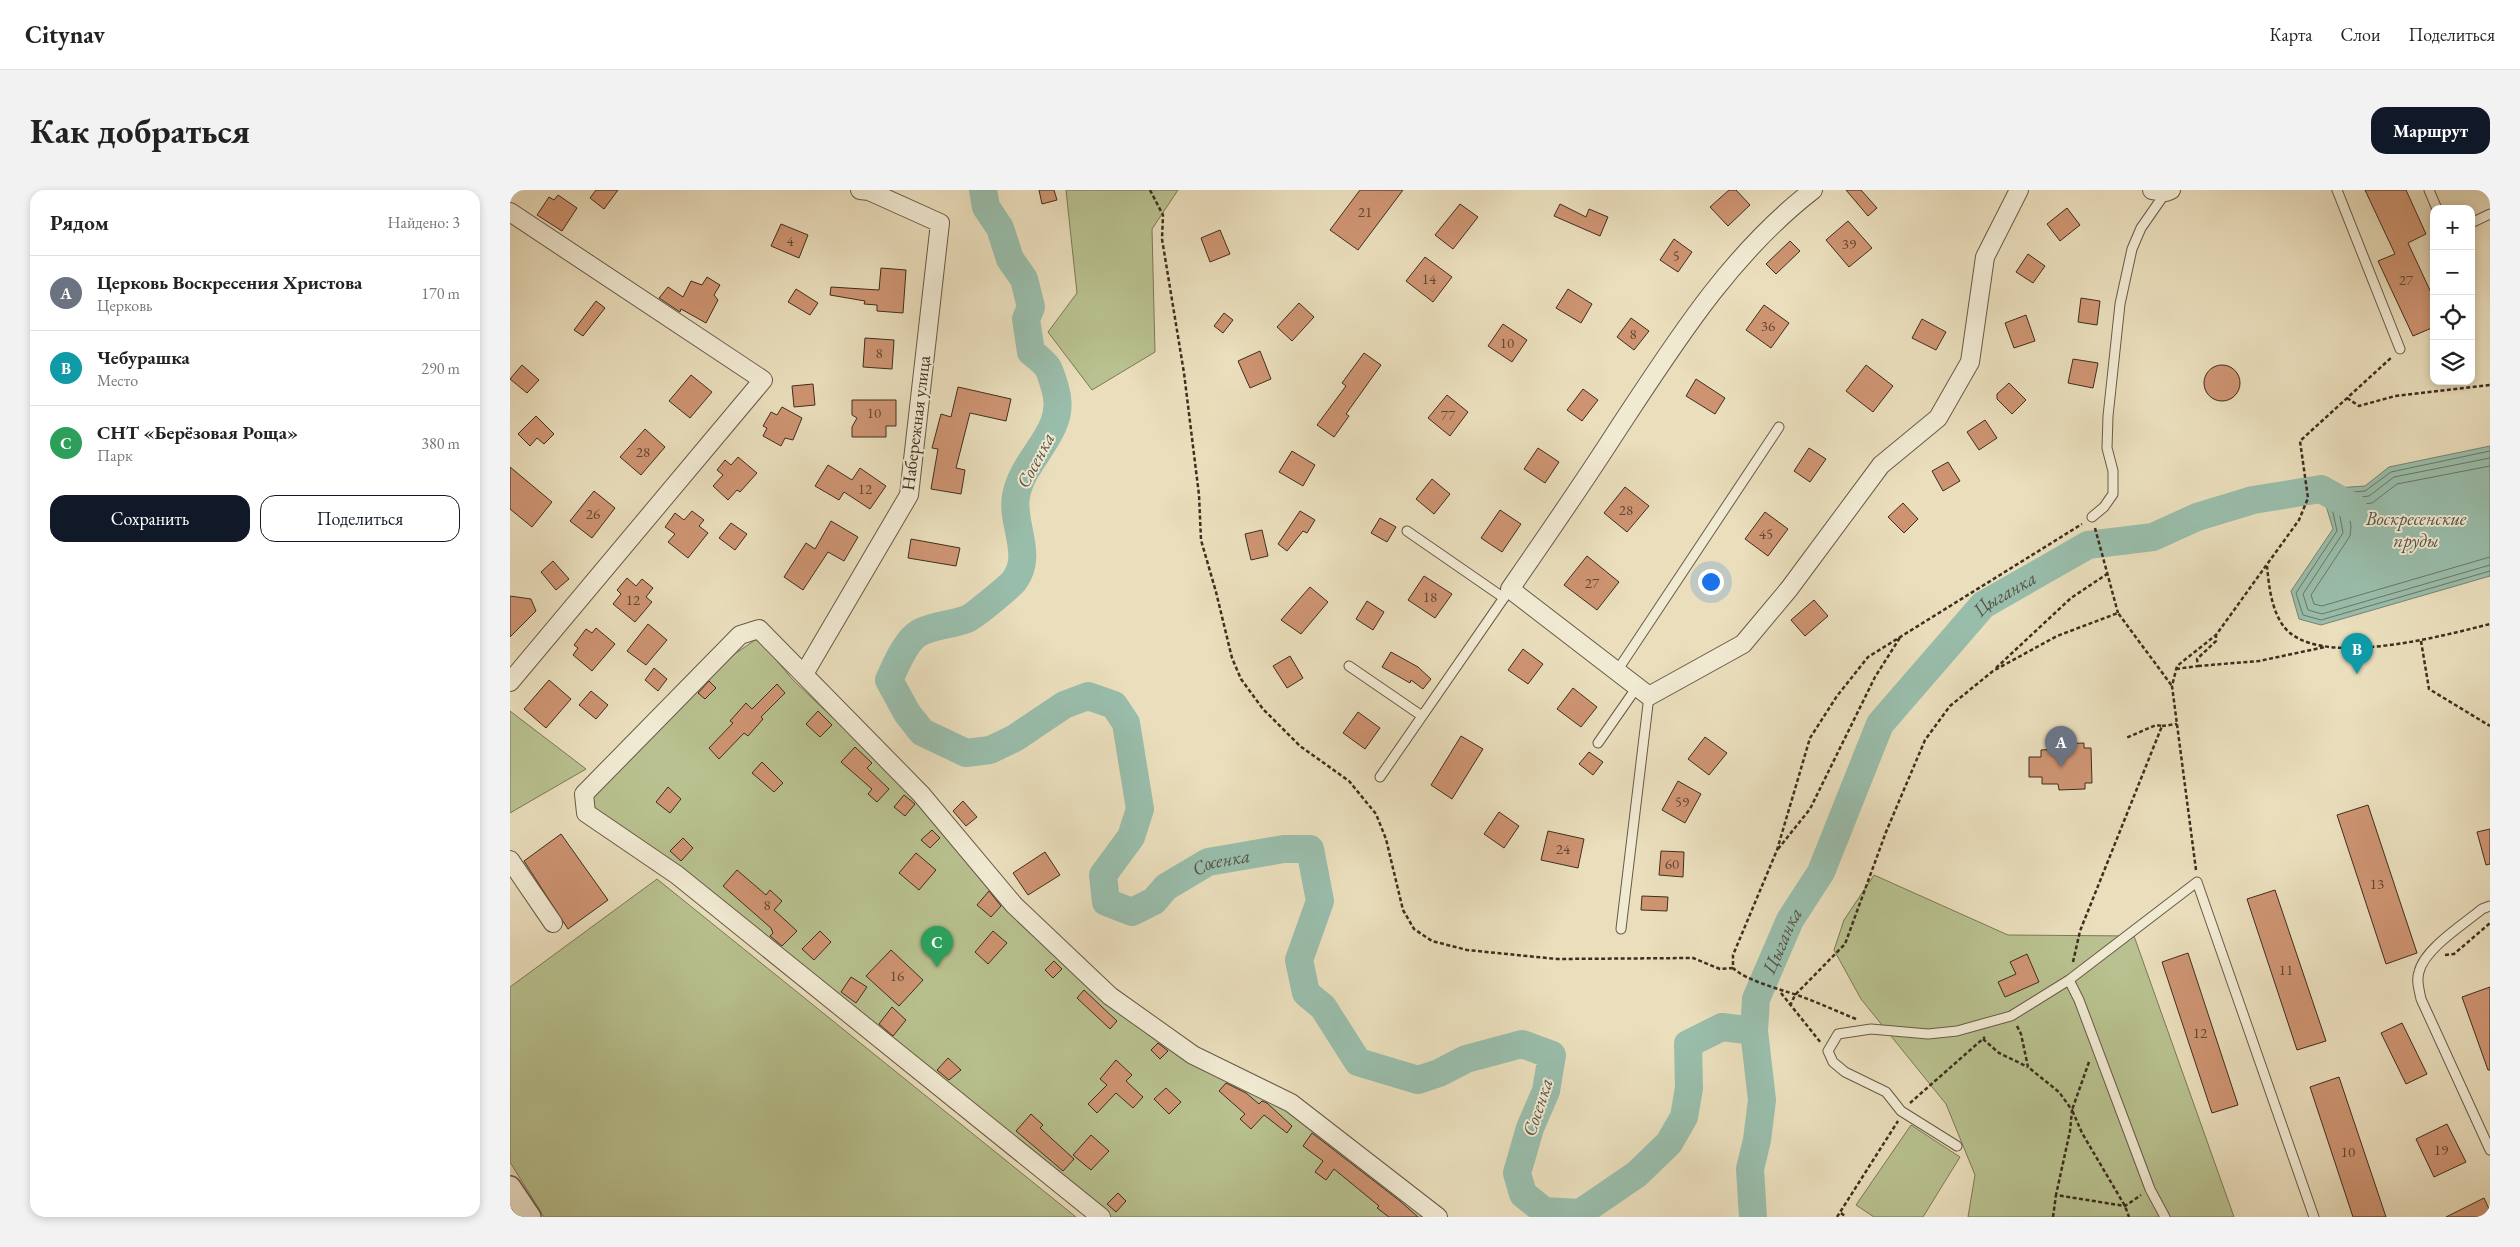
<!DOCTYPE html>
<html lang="ru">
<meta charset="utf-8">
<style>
body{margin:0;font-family:"EB Garamond",serif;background:#f2f2f2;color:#222}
.controls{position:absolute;right:15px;top:15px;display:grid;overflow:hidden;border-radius:10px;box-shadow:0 2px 8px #0003}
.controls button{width:45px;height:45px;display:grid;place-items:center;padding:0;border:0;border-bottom:1px solid #e0e0e0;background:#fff;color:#222;font:25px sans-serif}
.you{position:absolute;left:1200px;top:391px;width:18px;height:18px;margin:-12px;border:4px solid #fff;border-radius:50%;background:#1a73e8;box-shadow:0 0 0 8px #1a73e833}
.badge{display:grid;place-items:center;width:32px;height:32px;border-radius:50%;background:#111827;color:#fff;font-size:16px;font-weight:700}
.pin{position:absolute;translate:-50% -41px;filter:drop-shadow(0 1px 2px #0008)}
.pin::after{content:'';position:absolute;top:26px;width:18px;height:15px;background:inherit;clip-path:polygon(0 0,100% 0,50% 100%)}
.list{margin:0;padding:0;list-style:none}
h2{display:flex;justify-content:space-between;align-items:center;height:65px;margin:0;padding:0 20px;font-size:21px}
h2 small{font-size:16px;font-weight:400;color:#767676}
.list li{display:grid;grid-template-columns:32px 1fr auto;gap:15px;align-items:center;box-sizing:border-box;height:75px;padding:0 20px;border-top:1px solid #e0e0e0}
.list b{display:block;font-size:19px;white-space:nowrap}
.list p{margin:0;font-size:16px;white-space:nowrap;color:#767676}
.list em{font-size:16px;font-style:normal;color:#767676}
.actions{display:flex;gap:10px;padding:15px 20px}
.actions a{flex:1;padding:11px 0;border:1px solid #111827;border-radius:15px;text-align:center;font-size:18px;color:#111827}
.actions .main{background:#111827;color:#fff}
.icon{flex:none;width:28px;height:28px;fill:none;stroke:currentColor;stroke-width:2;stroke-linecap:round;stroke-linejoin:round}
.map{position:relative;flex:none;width:1980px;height:1027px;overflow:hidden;border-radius:15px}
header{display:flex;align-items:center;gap:30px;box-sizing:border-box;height:70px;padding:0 25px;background:#fff;border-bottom:1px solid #e0e0e0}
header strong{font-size:24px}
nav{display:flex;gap:28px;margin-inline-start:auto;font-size:18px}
.intro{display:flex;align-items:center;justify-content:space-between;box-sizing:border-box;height:120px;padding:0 30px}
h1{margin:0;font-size:35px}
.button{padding:12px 22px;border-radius:15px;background:#111827;color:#fff;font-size:18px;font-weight:700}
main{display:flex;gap:30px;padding:0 30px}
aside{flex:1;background:#fff;border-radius:15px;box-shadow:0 2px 8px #0003}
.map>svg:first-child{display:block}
</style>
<header>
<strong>Citynav</strong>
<nav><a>Карта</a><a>Слои</a><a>Поделиться</a></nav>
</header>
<div class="intro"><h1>Как добраться</h1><a class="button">Маршрут</a></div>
<main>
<aside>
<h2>Рядом<small>Найдено: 3</small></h2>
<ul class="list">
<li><span class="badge" style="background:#6b7280">A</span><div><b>Церковь Воскресения Христова</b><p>Церковь</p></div><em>170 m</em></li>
<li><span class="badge" style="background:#0f9aa8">B</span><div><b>Чебурашка</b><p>Место</p></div><em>290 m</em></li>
<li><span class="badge" style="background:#2e9e5b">C</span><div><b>СНТ «Берёзовая Роща»</b><p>Парк</p></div><em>380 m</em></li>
</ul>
<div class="actions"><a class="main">Сохранить</a><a>Поделиться</a></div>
</aside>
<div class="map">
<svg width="1980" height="1027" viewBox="0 0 1980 1027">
<rect width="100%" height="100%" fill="#eadebc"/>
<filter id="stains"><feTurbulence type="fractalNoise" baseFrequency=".004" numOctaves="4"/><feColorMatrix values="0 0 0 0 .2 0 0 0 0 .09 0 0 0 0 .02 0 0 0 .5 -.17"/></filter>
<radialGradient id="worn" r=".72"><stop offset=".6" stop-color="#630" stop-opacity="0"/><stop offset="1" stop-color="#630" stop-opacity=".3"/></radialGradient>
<path fill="#b8c18f" stroke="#7c7857" d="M556,0H668L642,39L645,162L582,200L538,142L567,103Z
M248,448L282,489L409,610L638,839L781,918L918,1027H598L86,619L75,605L198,482Z
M0,521L76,579L0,623Z
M1364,685L1498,745L1624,746L1724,1027H1458L1465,985L1436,914L1351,809L1324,760L1334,730Z
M147,689L566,1027H34L0,972V797Z
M1401,935L1450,967L1413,1027H1364L1346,1015Z"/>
<path fill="#99bdab" stroke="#758473" d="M1980,256V386L1811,435L1789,429L1781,401L1823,339L1811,299L1855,296L1879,277Z"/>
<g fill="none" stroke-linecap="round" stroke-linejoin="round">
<path stroke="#6c7665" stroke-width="1" d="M1980,261L1881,282L1855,301L1819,304L1827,341L1786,403L1793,425L1811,430L1980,381
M1980,268L1884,287L1859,306L1827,310L1833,343L1793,404L1798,420L1812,424L1980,375
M1980,276L1887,294L1862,313L1837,316L1841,336L1840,346L1801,405L1804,414L1812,416L1980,367"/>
<g stroke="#99bdab" stroke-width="28">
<path id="s1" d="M473,0L476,17L490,38L500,69L514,89L521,117L516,129L521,162C539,176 539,177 545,198C559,241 513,266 506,306C501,334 524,365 504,391C500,396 463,427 457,429C442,435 423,435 409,443C396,450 385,477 379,490L397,523L412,542L456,563L480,560L505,548L554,515L578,506L604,515L616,533L630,619L621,647L593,685L596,712L622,722L644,711L656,697L698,672L774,659H800L810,711L789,770L796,803L813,817L848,872L908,890L929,883L956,869L1012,854L1042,865L1036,901L1020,938L1007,983L1013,1004L1034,1021L1070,1023L1127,984L1159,953L1174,927L1179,898L1178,854L1212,837L1244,841L1252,910L1247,950L1240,979L1243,1027"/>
<path id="s2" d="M1244,841L1246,809L1280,730L1311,682L1370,534L1473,415L1578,355L1643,347L1687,327L1743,310L1811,299L1843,317"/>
</g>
</g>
<path fill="#ce9472" stroke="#3f2e1f" d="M86,0H108L94,19L80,8Z
M529,0H544L547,10L532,14Z
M850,0H893L848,60L820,40Z
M1219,0H1226L1240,15L1218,36L1200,17Z
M1336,0H1351L1367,18L1358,26Z
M1855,0H1896L1916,44L1898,53L1924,109V137L1903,146L1868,71L1885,64Z
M48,5L67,18L52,41L27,25L39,7L44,10Z
M950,14L968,27L943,59L925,45Z
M1050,14L1076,27L1079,19L1098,27L1090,46L1044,26Z
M1557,18L1570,35L1550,51L1537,34Z
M1338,31L1362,58L1339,77L1316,50Z
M271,34L298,45L289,68L261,56Z
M710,40L720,64L700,72L691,48Z
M1164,49L1182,62L1168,82L1150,70Z
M1280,51L1290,61L1266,84L1256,74Z
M1518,64L1535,76L1523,93L1506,82Z
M915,67L942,87L923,112L896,91Z
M371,78L396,80L393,123L367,121V115L354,114L355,111L320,105L321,97L369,100Z
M197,87L210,95L204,105L208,110L196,133L171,119L170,122L149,108L158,97L173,107L181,91L192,95Z
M286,99L308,113L300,125L278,112Z
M1058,99L1082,114L1071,133L1046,118Z
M1571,108L1590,111L1587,135L1568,132Z
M86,111L95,118L73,146L64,140Z
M789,113L804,127L782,151L767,137Z
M1254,115L1279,133L1261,158L1236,140Z
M714,123L723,130L713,143L704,136Z
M1516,125L1525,151L1504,158L1495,133Z
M1121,128L1139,141L1124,160L1107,147Z
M1412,129L1436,142L1426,160L1402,148Z
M993,134L1017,150L1002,172L978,156Z
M355,148L384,150L382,179L353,177Z
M750,161L761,189L740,198L728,171Z
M854,163L871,175L836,224L839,226L824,247L807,235L836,196L832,193Z
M1563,169L1588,173L1583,198L1558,193Z
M12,175L29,190L17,203L0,189Z
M1356,175L1383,196L1363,222L1336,201Z
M1694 193a18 18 0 1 1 36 0a18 18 0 1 1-36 0Z
M181,185L202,202L180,228L159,211Z
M1186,189L1215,208L1205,224L1176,206Z
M1499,193L1516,210L1502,224L1487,209V204Z
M303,194L305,215L284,217L282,196Z
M448,197L501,209L496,231L460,223L446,278L455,280L451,304L421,299L428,259L422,258L431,224L441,227Z
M1073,199L1088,210L1072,231L1057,220Z
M937,205L958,222L940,246L918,228Z
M342,210H386V236H376V247H342V237L347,228L342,225Z
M272,217L292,228L283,250L275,248L271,256L253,246L257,238L253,236L261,222L267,225Z
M26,226L44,244L34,254L27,248L20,256L8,244Z
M1475,230L1487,248L1469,260L1457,242Z
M135,239L155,257L131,285L110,267Z
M1028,258L1049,272L1035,293L1014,279Z
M1299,258L1316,269L1300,292L1284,281Z
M782,261L805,275L793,296L769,282Z
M228,267L247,283L230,302L227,300L218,310L203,296L213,285L207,280L215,270L221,275Z
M1438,272L1450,291L1433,301L1422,281Z
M318,275L342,290L350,278L376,296L360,319L334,302L329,310L305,296Z
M0,277L42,312L22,337L0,319Z
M922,289L940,304L924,324L906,309Z
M1115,297L1139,316L1117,342L1094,323Z
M84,301L105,318L82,348L60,331Z
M1393,313L1408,329L1394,343L1378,327Z
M990,320L1011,334L992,362L971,348Z
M182,321L194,330L189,336L198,343L178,368L158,352L165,344L155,337L165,323L174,330Z
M790,321L805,330L797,343L793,341L777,361L768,354Z
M1255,322L1278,339L1258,366L1235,349Z
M870,328L886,337L877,352L861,343Z
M321,331L348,347L334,371L318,362L293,400L274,387L296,353L305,359Z
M221,333L237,344L225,360L209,348Z
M752,340L758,366L741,370L735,344Z
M401,349L450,358L446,376L398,368Z
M1077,366L1109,392L1087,420L1054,395Z
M43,371L59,389L46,400L31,382Z
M914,386L942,404L925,428L898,410Z
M117,388L126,396L132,389L143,398L136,407L142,412L125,432L103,414L111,404L107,400Z
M800,397L818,412L791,444L771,430Z
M0,406L21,409L26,421L0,447Z
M1304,410L1318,426L1295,446L1281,430Z
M857,411L874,422L863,440L846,429Z
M138,434L157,450L136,475L117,461Z
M86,438L105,454L82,481L63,465L68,458L64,455L76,439L82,443Z
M1013,459L1033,474L1018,494L998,480Z
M881,462L908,477L921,489L913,499L901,490L900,493L872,477Z
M780,466L793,488L777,498L763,476Z
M144,478L157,489L148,501L135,490Z
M39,490L61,509L36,538L14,519Z
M199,491L206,498L195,509L188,503Z
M267,494L275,503L251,527L253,529L238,546L234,543L209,569L199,558L223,533L220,531L236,513L242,519Z
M1063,498L1087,517L1071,537L1047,519Z
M81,501L98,515L86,529L69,515Z
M308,521L322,535L310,547L296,534Z
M848,522L870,538L855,559L833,543Z
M951,546L973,559L942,609L921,595Z
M1195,547L1217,563L1199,585L1178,569Z
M1574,553V558H1581L1582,593H1575V599L1549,600L1548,594H1532V587H1519V567H1531V560L1547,559V554Z
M345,557L362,573L357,578L379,599L367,612L358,604L362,599L331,572Z
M1079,562L1093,572L1083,585L1069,574Z
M252,572L273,593L264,602L242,583Z
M1168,591L1191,604L1175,633L1152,620Z
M158,597L171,609L160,623L146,612Z
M394,605L405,614L395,626L384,617Z
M453,611L467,627L456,636L443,621Z
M1858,615L1907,763L1876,774L1827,625Z
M989,622L1009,636L994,658L974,644Z
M1980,639V674L1976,675L1967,642Z
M422,640L430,648L420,658L411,650Z
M1038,641L1074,649L1068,678L1031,670Z
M51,644L98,710L58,739L14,671Z
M173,648L183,658L171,671L160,661Z
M1151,661L1174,662L1173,687L1149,685Z
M535,662L550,685L518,705L503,683Z
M406,663L426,680L409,700L389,683Z
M227,680L256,705L260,700L272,711L264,720L287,741L272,756L260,746L263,743L261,738L213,696Z
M1765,700L1816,851L1787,860L1737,709Z
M479,701L491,716L481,727L467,715Z
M1132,706L1158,707L1157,721L1131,720Z
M310,741L321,752L304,770L292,759Z
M483,741L497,753L478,774L465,762Z
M381,760L413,790L389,816L356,786Z
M1678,763L1728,915L1702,923L1652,772Z
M1517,764L1529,792L1495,807L1488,792L1506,784L1500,772Z
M544,771L552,779L543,788L535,780Z
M341,787L357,797L346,813L331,802Z
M1980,797V880H1978L1952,807Z
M574,800L607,831L600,839L567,808Z
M382,817L396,830L383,846L369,834Z
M1892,833L1917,884L1896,894L1871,843Z
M648,853L658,861L650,869L641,860Z
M438,868L451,880L439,890L427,880Z
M606,870L622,885L616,891L633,907L623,918L606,903L587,923L578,914L597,895L590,889Z
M1829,887L1876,1027H1843L1800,897Z
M716,893L736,903L749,914L752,911L757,913L782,936L777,943L754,925L741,939L730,929L735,924L709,901Z
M656,898L671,912L659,924L644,909Z
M521,924L533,935L530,938L564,969L553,981L506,941Z
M1937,934L1956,972L1924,987L1906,949Z
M802,943L890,1011L908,1027H879L867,1018L869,1016L824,979L816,990L805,982L813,971L793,956Z
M581,945L599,961L581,980L563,965Z
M608,1003L616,1011L606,1022L597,1014Z
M1974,1008L1980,1021V1027H1936Z"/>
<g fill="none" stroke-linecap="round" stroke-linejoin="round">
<defs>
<path id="service" d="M1827,0L1890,159
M1919,0L1927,19
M1961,33L1980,24
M1582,327L1594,317L1603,304V281L1597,258L1598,226L1610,114L1622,59L1631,38L1656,2
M897,341L994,408
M839,476L912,526
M1107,481L1269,237
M1088,553L1127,497
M870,587L1000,399
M1980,716L1972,719C1954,734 1914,759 1909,782C1906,791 1909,799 1911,809L1980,960
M1111,739L1139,506
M1559,790L1569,810L1640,999L1655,1027
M1447,956L1391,921L1376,902L1335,882L1323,872L1318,861L1328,844L1361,839L1418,844L1447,841L1501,826L1559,790L1687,692L1804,1027"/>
<path id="minor" d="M1303,0C1219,65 1164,154 1106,242C1072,295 1036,347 1000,399L1139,506L1233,454L1279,399L1371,275L1428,228L1460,172L1475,67L1509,0
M1642,0L1656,2L1661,0
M0,22L253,190L0,492
M294,484L399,305L430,33L359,1L350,0
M0,670L43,733
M591,1027L167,685L76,623L74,604L230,445L249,439L411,604L504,715L600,806L683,865L781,913L928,1027"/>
<path id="tertiary" d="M0,997L20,1027"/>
</defs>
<use href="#service" stroke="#6a5a46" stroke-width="11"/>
<use href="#minor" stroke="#6a5a46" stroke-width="20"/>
<use href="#tertiary" stroke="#6a5a46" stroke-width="24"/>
<path stroke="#3f2e1f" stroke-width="2.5" stroke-dasharray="4 2.5" stroke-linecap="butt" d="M640,0L653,25L652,49L674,183L689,305L691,350L706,402L722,468L731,489L753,519L790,556L839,591L866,624L876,649L893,720L904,739L922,751L957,760L1047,769L1183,768L1210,779L1223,778
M1837,208L1849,216L1885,206L1980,195
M1585,338L1608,423
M1757,376C1759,397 1762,428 1780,443C1821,476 1932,446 1980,434
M1911,451L1919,499L1980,536
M1688,476L1749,471L1815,457
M1486,478L1561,408L1597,384
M1666,479L1688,476L1687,469L1706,451V445
M1652,536L1667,534
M1268,659L1300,619L1365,487L1391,446
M1686,680L1662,496L1667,476L1706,445L1789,330L1798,308L1790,251L1882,167
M1935,765L1944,764L1980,733
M1563,772L1570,741L1652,536L1646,535L1616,548
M1271,803L1311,853
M1280,816L1285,805L1335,754L1376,642L1415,550L1440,516L1483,481L1547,446L1608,423L1662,496
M1346,829C1326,821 1307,812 1287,805C1269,799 1235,790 1223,778V765L1267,660L1300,548L1327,506L1358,467L1572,334
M1507,836L1511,844L1518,877L1549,902L1562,920L1560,941L1546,1005
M1473,849L1489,863L1518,877
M1579,872L1562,920L1572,943L1615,1016L1619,1027
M1400,913L1475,847
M1331,1023L1336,1027
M1327,1027L1388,931
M1543,1027L1546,1005L1615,1016L1631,1005"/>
<use href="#service" stroke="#f1ead3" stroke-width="9"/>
<use href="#minor" stroke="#f1ead3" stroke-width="18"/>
<use href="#tertiary" stroke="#f1ead3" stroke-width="21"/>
</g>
<g text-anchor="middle" stroke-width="4" stroke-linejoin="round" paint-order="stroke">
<g font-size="15" fill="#634834">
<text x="855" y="27">21</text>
<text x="280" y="56">4</text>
<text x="1339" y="59">39</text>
<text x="1166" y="71">5</text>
<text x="919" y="94">14</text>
<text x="1896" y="95">27</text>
<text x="1258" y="141">36</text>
<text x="1123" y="149">8</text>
<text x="997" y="158">10</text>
<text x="369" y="168">8</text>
<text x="364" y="228">10</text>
<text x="938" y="230">77</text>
<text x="133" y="267">28</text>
<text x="355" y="304">12</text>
<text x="1116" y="325">28</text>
<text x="83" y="329">26</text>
<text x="1256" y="349">45</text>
<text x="1082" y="398">27</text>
<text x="920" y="412">18</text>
<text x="123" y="415">12</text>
<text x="1172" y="617">59</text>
<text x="1053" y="664">24</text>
<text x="1162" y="679">60</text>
<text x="1867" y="699">13</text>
<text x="257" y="720">8</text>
<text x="1776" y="785">11</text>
<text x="387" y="791">16</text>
<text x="1690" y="848">12</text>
<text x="1931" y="965">19</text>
<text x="1838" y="967">10</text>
</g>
<g font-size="18" fill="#3f2e1f" stroke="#f1ead3">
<text transform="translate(406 233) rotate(-83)" y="6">Набережная улица</text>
</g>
<g font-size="19" font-style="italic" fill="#565242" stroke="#f1ead3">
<text transform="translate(525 270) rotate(-62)" y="7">Сосенка</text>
<text x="1906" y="335">Воскресенские<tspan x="1906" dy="22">пруды</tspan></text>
<text dy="7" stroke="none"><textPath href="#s2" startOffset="516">Цыганка</textPath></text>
<text dy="7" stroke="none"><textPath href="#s1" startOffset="1212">Сосенка</textPath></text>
<text dy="7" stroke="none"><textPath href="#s2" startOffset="96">Цыганка</textPath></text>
<text transform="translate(1027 917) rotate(-72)" y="7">Сосенка</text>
</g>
</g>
<rect width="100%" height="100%" filter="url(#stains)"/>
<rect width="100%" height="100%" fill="url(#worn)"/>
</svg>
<div class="controls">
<button>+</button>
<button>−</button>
<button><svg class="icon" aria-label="locate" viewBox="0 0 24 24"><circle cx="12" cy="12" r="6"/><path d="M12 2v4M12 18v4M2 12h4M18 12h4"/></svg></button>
<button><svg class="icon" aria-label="layers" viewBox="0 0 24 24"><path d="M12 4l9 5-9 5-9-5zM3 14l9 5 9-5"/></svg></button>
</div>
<div class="you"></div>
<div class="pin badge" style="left:1551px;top:577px;background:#6b7280">A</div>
<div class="pin badge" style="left:1847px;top:484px;background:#0f9aa8">B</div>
<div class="pin badge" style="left:427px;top:777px;background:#2e9e5b">C</div>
</div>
</main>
